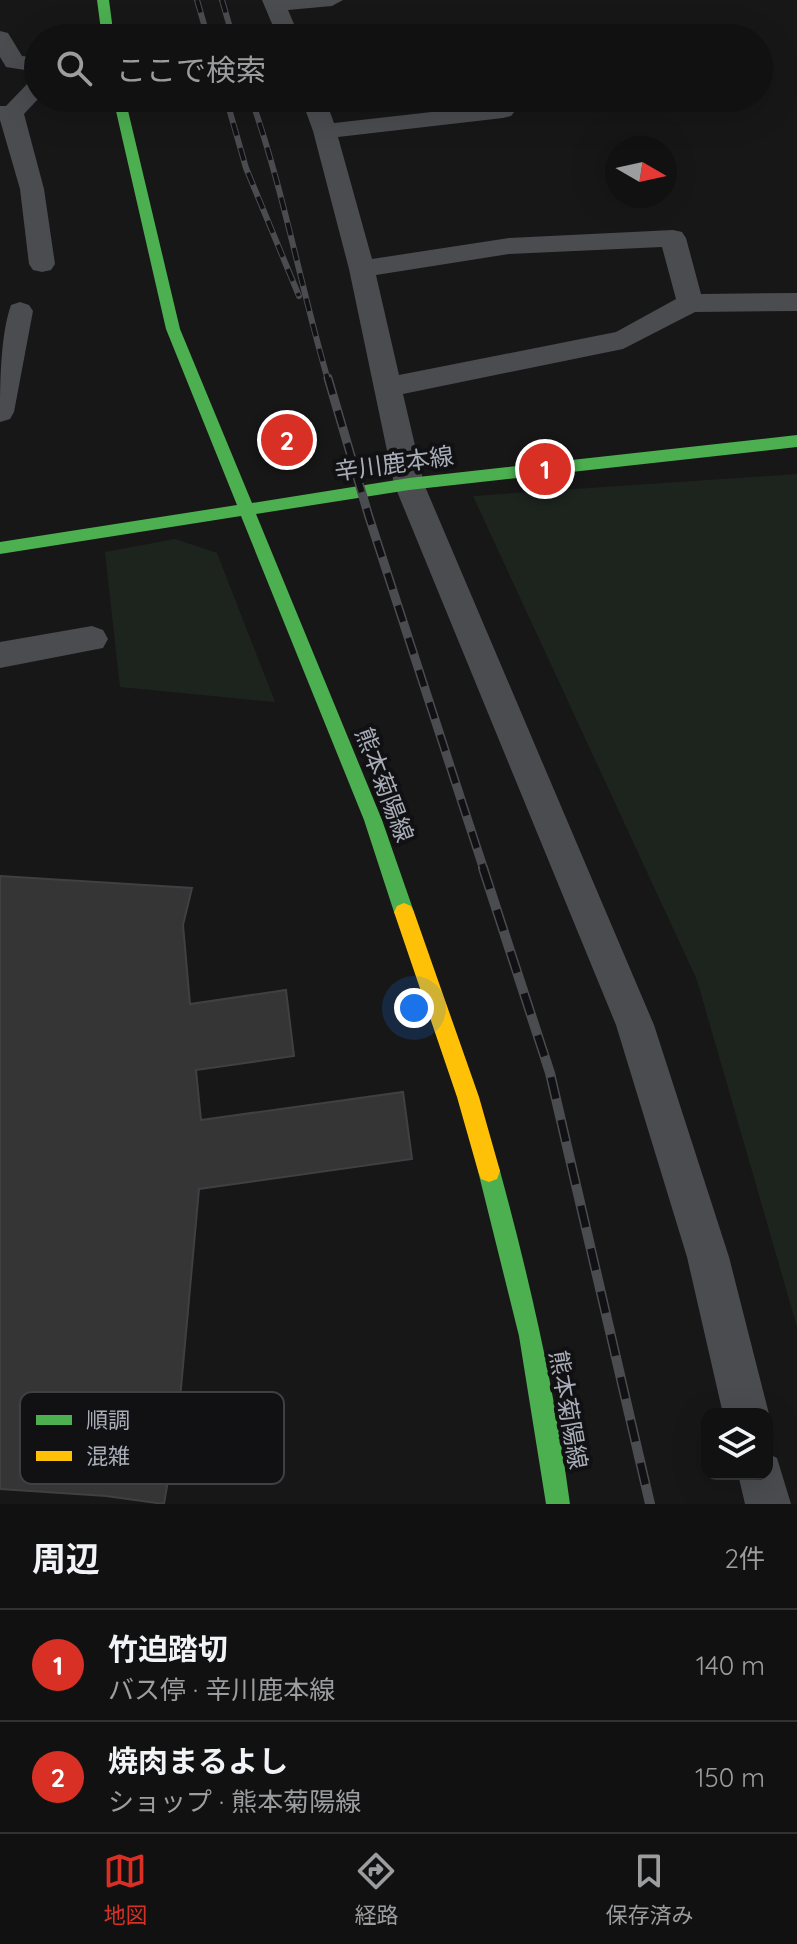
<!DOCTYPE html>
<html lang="ja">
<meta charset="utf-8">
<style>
body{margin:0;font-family:Quicksand,"Noto Sans JP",sans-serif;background:#1a1a1a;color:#f1f3f6}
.controls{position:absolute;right:24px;bottom:24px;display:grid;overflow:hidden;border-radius:16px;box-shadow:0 8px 32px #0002}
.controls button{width:72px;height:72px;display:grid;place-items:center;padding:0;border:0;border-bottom:2px solid #303131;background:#111;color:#f1f3f6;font:40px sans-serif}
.compass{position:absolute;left:605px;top:136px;width:72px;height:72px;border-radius:50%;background:#111;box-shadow:0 8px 32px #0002;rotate:99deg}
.you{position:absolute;left:414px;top:1008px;width:28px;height:28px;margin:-20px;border:6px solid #fff;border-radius:50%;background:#1a73e8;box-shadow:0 0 0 12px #1a73e833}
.badge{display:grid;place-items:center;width:52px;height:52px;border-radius:50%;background:#d93025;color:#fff;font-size:26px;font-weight:700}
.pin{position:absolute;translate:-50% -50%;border:4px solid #fff;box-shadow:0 2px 8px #0006}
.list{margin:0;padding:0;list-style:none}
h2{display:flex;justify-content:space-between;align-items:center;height:104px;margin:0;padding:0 32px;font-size:34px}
h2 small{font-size:26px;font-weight:400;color:#9c9d9f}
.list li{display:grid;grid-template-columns:52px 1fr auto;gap:24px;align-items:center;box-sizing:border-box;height:112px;padding:0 32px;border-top:2px solid #303131}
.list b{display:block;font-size:30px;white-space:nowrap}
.list p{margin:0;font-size:26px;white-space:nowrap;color:#9c9d9f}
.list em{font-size:26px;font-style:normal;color:#9c9d9f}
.icon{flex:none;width:44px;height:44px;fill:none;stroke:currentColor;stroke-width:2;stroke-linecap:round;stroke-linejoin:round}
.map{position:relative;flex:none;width:797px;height:1504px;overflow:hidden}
.search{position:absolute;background:#111;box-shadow:0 8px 32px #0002;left:24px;right:24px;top:24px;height:88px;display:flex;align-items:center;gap:20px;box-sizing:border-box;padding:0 28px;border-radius:44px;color:#9c9d9f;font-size:30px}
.sheet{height:328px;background:#111}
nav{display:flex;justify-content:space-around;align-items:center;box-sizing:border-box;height:112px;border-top:2px solid #303131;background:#111;font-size:22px;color:#9c9d9f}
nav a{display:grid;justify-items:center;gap:4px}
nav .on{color:#d93025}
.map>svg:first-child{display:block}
</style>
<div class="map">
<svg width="797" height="1504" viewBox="0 0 797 1504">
<rect width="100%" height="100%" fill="#171717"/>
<path fill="#1d241e" d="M797,474V1327L697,980L473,496Z
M175,539L217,553L275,702L120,687L105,552Z"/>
<path fill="#353536" stroke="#3f4043" stroke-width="2" d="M0,876L192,888L183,925L190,1004L286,990L294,1056L196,1070L201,1120L403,1092L412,1159L199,1189L178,1421L164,1504L106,1496L0,1489Z"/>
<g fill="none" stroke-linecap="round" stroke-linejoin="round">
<path fill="#4b4c50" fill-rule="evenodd" d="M262,0H343L332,6L288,10L300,38H278Z
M0,31L8,33L22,56L38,58V72L6,67L0,57Z
M38,79L39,98L24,114L44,189L55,264L51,270L42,272L33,270L29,264L20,189L0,120V106H6L30,81Z
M301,98H325L334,123L503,104L511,106L515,111L511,116L503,118L338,137L372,259L509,238L673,230L682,232L686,238L701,294L797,293V311L695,312L623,349L403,394L424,484L654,1025L729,1257L769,1414L767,1418V1414H723L687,1257L616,1025L394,484L349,269L313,131ZM662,247L676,299L616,332L399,375L376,275L509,254Z
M20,302L29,305L33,311L14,412L10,419L0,422C0,387 0,336 11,305Z
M92,626L103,630L108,639L103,648L0,668V642Z
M767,1453L777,1458L791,1504H745L738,1474H767Z"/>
<path fill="#4caf50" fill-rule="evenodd" d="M97,0H109L114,38H102Z
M113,98H125L180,329L252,503L409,478L797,435V447L409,490L256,514L382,820L414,912L411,918L404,921L397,918L394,912L364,820L241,516L0,554V542L237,505L166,329Z
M489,1160L497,1163L500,1171C530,1281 555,1391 570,1504H546L519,1336L478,1171L481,1163Z"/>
<path fill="#ffc107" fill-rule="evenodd" d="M404,903L411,906L414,912L479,1097L500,1171L497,1179L489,1182L481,1179L478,1171L457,1097L394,912L397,906Z"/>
<defs>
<path id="rail-far2" d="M197,0L208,38
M222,0L233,38
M226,98L246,168L299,296
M251,98C284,191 300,285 328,380"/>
<path id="rail-far1" d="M328,378L369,517L484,870"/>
<path id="rail" d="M483,868L550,1073L650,1504"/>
</defs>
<use href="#rail-far2" stroke="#4b4c4f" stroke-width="6"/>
<use href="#rail-far1" stroke="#4b4c4f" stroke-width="9"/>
<use href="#rail" stroke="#4b4c4f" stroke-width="10"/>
<use href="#rail-far2" stroke="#111113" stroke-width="4" stroke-dasharray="13" stroke-linecap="butt"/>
<use href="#rail-far1" stroke="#111113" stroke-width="6" stroke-dasharray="17" stroke-linecap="butt"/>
<use href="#rail" stroke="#111113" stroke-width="7" stroke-dasharray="22" stroke-linecap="butt"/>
</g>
<g text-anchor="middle" stroke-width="8" stroke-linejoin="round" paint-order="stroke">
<g font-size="24" fill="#a8adb8" stroke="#111113">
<text transform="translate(394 464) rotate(-8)" y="8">辛川鹿本線</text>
<text transform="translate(384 785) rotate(69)" y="8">熊本菊陽線</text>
<text transform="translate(568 1410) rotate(80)" y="8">熊本菊陽線</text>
</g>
</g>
<rect x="20" y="1392" width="264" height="92" rx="12" fill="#111113" stroke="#3e4045" stroke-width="2"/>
<rect x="36" y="1415" width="36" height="10" fill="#4caf50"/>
<rect x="36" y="1451" width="36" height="10" fill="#ffc107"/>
<g font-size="22" fill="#a8adb8">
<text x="86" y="1428">順調</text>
<text x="86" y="1464">混雑</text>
</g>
</svg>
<div class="controls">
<button><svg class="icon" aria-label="layers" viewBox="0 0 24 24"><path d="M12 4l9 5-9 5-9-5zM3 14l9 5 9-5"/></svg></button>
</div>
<svg class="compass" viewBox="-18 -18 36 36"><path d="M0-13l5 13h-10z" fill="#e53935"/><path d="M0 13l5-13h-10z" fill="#9c9d9f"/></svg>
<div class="you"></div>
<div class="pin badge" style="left:545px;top:469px">1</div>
<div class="pin badge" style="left:287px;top:440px">2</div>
<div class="search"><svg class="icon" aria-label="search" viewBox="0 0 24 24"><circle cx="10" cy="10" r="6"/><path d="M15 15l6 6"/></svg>ここで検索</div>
</div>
<section class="sheet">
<h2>周辺<small>2件</small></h2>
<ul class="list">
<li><span class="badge">1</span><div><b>竹迫踏切</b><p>バス停 · 辛川鹿本線</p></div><em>140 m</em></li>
<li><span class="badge">2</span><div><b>焼肉まるよし</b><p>ショップ · 熊本菊陽線</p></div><em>150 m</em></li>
</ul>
</section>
<nav>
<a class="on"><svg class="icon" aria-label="map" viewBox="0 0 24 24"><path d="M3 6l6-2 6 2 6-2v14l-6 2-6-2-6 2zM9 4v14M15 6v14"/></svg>地図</a>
<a><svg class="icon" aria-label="directions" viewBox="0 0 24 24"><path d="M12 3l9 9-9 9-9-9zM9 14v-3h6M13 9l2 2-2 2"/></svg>経路</a>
<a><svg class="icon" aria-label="saved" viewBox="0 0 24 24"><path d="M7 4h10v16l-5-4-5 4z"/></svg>保存済み</a>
</nav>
